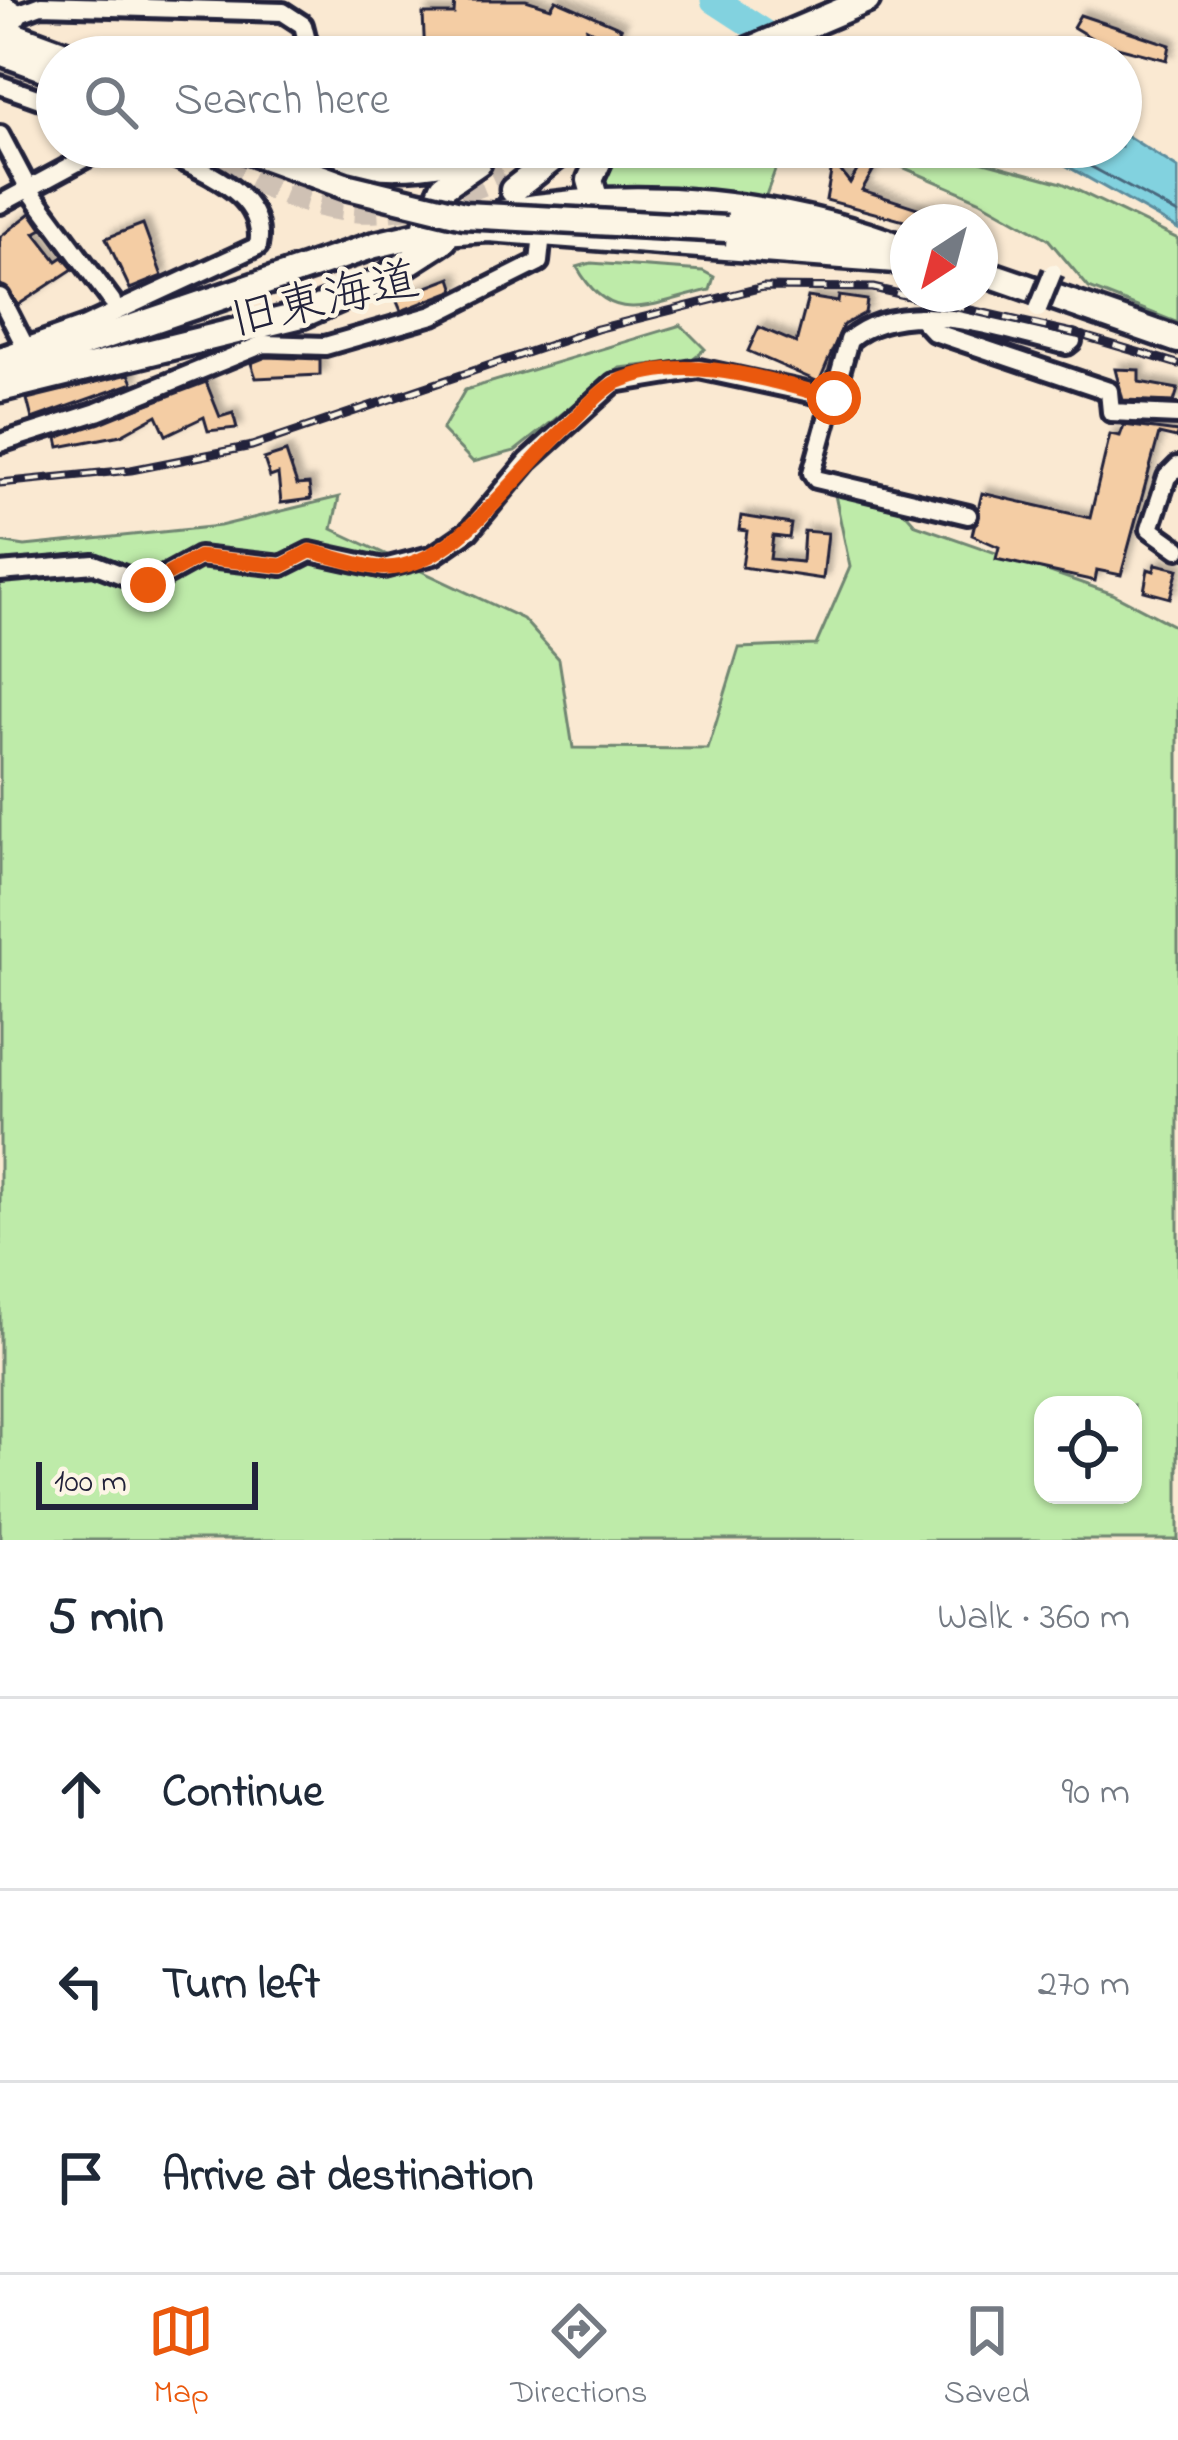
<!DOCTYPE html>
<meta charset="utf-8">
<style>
body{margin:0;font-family:"Indie Flower","Klee One",sans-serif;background:#f6f6f7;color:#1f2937}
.controls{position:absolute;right:36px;bottom:36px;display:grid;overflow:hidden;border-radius:24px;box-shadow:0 3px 9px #0004}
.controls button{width:108px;height:108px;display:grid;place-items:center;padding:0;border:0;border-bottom:3px solid #e0e1e3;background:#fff;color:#1f2937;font:60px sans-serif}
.compass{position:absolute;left:890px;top:204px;width:108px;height:108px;border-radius:50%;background:#fff;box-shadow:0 3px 9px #0004;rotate:216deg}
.scale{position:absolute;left:36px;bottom:30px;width:222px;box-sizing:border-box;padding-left:12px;border:6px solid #22223b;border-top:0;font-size:33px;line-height:42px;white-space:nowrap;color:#22223b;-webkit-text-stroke:9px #fcf5e5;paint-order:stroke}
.stop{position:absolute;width:36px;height:36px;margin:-27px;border:9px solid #ea580c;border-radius:50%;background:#fff}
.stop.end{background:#ea580c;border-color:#fff;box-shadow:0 3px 12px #0008}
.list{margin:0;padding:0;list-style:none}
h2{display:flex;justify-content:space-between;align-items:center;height:156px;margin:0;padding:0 48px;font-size:51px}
h2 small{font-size:39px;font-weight:400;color:#747a83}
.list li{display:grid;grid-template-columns:78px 1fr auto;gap:36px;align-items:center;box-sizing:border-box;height:192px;padding:0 48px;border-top:3px solid #e0e1e3}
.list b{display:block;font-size:45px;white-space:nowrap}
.list em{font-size:39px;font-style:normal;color:#747a83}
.icon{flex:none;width:66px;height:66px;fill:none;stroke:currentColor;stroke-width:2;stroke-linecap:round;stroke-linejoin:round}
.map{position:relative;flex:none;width:1178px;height:1540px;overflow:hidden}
.search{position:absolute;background:#fff;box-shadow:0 3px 9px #0004;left:36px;right:36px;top:36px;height:132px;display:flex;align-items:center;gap:30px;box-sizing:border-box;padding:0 42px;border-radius:66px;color:#747a83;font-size:45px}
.sheet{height:732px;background:#fff}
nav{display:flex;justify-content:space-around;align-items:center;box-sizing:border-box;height:168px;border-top:3px solid #e0e1e3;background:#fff;font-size:33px;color:#747a83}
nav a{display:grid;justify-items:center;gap:6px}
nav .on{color:#ea580c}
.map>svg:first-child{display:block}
</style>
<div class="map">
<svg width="1178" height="1540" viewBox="0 0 1178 1540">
<defs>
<filter id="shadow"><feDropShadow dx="5.5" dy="-5.5" stdDeviation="3" flood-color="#0004"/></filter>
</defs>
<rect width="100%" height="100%" fill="#fae9d2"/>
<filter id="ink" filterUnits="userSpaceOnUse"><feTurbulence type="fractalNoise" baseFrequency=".00833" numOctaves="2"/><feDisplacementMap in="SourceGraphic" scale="24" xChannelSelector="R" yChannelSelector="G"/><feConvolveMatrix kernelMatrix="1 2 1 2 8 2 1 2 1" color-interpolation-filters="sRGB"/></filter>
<g filter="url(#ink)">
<path fill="#beeba9" stroke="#708672" stroke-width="3" fill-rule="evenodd" d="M621,147H829L778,162L765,198L605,189L607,158Z
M856,147H929L1062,183L1178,239V323L1089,288L1048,239L979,200Z
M591,263L703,271L714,277L710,290C651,303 612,330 577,267Z
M681,325L705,349L691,360L620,368L515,451L473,462L442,430L465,390Z
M834,490L893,499L916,525L1113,594L1178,628V1540H0V542L25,546L220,526L339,497L332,529L523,619L559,659L573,748L708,749L739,648L816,645L850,567ZM1043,1405H1133V1495H1043Z"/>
<path fill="#82d2df" stroke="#5c8c9d" stroke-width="3" d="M1121,132L1178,168V229L1058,161L1014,147H1121Z"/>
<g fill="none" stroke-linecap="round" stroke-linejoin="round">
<path stroke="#48687d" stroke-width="3" d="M1055,147L1178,214"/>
<path stroke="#82d2df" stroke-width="27" d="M714,0L802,57"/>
</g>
<path fill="#f4cda4" stroke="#22223b" stroke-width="3" filter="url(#shadow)" d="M455,0H526L551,8L556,0L621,28L615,42L587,29L595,57H425L423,14H454Z
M1080,15L1170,45L1167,60L1098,42L1073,27Z
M833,161L850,183L862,162L874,169L862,190L960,222H908L826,200Z
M31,213L42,229L35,233L57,261L63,257L73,269L18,305L0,284V237Z
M143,224L162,276L130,289L106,238Z
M451,278L455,290L401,311L396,299Z
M839,296L867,300L865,313L843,325L819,382L748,351L759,327L796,343L808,297L838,302Z
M266,357L320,359V375L256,378L251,363Z
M1115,369L1139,370V382L1178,389L1174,402L1123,400Z
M129,374L133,383L32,419L27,399Z
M206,382L220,417L233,413L237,428L208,431L204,417L166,435L157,415L121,435L59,447L57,438Z
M1124,425L1178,432L1176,438L1159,434L1121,575L1097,570L1095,581L996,559L999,547L972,535L982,493L1090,518L1110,434L1120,436Z
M286,452L297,485L309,484L311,499L281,503L278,474L270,477L264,459Z
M741,516L791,524L789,538L773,536L770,559L802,562L804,531L828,533L823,579L742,567L747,531L739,530Z
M1156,564L1178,569L1170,598L1144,591L1148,569L1154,571Z"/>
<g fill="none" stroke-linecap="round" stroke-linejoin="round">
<path stroke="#cfc1b4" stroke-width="24" stroke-dasharray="24 12" stroke-linecap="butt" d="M0,71L57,90
M187,147C315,214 366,236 504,175"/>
<defs>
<path id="minor" d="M8,23L14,15L41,5L283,12L303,25L311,57
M0,85L57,105
M0,135L28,188L112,301
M0,204L106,147
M0,297L25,346
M920,317L934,332L1109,391L1111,412L1178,415
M0,356L85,326L258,246C269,190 191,166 151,147
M0,443L97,412L264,344L325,346L433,315L539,262L543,224
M1178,466L1167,477L1150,529L1178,549
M968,515L816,479L812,473L849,340C905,293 1002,330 1067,345L1072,341
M0,572L94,564L148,585L199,557L282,566L310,552L384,568L434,555L469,531L528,461L614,383L699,369L834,398"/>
<path id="highway" d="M0,6L14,15
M0,30L73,57
M0,52L57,73
M733,57L867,0
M293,147C363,173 428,172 499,147
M513,190L568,147
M596,201L590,180L605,147
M504,212C639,188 781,201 908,250
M426,225L443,187L478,163
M727,229L861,247
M980,271L1178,340
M0,372L375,245L427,233L489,229L908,261
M0,389L302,315L380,281L444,240"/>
</defs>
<use href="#minor" stroke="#22223b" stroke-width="26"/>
<use href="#highway" stroke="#22223b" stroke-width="33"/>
<use href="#minor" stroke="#fcf5e5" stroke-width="16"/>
<use href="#highway" stroke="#fcf5e5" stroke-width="24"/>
<defs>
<path id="rail" d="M0,483L131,470L252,446L597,329L763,287L873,288L1077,334L1178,364"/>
</defs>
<use href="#rail" stroke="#22223b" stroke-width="9"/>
<use href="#rail" stroke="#fcf5e5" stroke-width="4.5" stroke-dasharray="14" stroke-linecap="butt"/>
<defs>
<path id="minor-bridge" d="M1038,309L1053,272"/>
<path id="highway-bridge" d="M238,147L345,186L464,215L727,229"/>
</defs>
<use href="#minor-bridge" stroke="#22223b" stroke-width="26" stroke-linecap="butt"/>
<use href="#highway-bridge" stroke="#22223b" stroke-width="33" stroke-linecap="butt"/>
<use href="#minor-bridge" stroke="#fcf5e5" stroke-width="16"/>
<use href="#highway-bridge" stroke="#fcf5e5" stroke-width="24"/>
</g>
</g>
<g fill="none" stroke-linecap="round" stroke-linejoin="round" filter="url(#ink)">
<path stroke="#ea580c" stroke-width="15" d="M148,585L199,557L282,566L310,551C333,556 360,567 383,568C453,570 519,470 568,425C582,412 599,391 617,382C685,351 767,380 834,398"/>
</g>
<g text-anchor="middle" stroke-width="9" stroke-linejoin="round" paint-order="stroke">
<g font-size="48" fill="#22223b" stroke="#fcf5e5">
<text transform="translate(324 297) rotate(-13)" y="17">旧東海道</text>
</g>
</g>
</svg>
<div class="controls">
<button><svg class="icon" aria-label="locate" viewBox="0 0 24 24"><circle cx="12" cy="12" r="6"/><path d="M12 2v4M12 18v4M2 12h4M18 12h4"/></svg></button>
</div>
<svg class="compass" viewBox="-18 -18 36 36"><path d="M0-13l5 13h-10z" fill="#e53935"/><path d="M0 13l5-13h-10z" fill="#747a83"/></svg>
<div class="scale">100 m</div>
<div class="stop" style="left:834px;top:398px"></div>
<div class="stop end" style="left:148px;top:585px"></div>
<div class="search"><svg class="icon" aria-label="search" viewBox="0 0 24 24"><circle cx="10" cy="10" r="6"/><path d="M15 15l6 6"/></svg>Search here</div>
</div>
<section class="sheet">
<h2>5 min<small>Walk · 360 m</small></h2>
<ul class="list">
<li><svg class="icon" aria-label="ahead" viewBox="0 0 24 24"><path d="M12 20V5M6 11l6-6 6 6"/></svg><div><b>Continue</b></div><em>90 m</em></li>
<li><svg class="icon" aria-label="left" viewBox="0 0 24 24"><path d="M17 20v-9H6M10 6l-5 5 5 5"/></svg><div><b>Turn left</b></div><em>270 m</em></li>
<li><svg class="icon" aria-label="arrive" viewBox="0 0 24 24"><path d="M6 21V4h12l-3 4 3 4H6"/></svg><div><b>Arrive at destination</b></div></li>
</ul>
</section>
<nav>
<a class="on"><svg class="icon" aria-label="map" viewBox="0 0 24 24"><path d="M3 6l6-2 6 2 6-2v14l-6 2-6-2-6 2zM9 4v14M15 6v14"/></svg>Map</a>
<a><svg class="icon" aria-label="directions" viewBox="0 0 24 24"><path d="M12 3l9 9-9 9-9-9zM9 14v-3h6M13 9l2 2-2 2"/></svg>Directions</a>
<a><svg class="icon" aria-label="saved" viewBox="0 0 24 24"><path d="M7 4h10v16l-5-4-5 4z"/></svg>Saved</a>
</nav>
